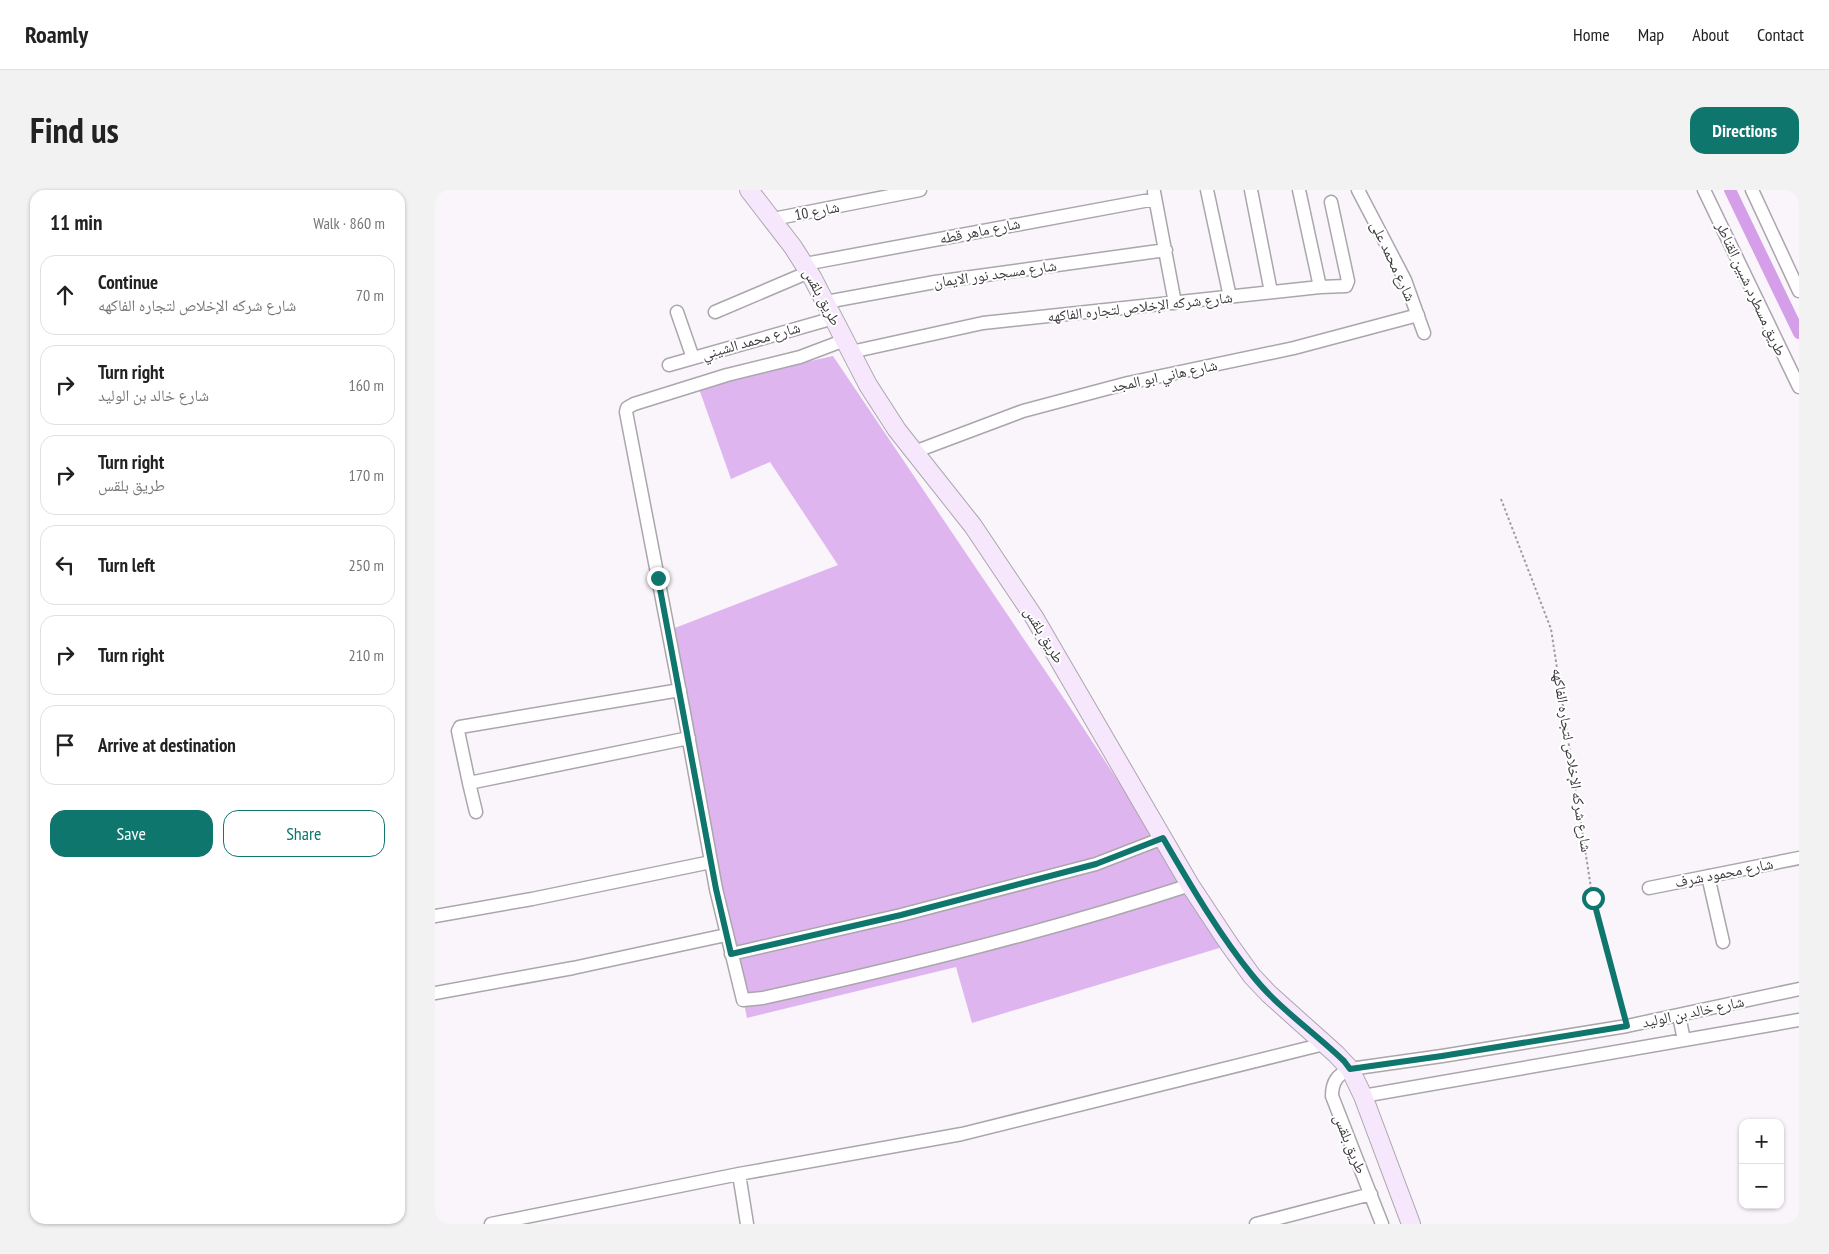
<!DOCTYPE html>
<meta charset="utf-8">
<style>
body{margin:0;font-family:"PT Sans Narrow","Noto Naskh Arabic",sans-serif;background:#f2f2f2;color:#222}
.controls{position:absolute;right:15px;bottom:15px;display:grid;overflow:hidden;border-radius:10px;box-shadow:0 1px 4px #0004}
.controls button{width:45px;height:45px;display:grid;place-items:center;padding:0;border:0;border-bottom:1px solid #e0e0e0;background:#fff;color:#222;font:25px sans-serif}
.stop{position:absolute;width:15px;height:15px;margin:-11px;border:4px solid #0f766e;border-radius:50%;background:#fff}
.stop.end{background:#0f766e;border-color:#fff;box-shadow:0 1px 5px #0008}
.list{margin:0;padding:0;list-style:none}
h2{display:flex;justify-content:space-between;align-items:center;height:65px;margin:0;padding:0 20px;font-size:21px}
h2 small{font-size:16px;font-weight:400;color:#767676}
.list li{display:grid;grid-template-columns:32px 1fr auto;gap:15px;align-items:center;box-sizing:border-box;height:80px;margin:0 10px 10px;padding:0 10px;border:1px solid #e0e0e0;border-radius:15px}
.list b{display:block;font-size:19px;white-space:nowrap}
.list p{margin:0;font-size:16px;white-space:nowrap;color:#767676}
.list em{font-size:16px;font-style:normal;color:#767676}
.actions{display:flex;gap:10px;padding:15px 20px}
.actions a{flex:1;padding:11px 0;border:1px solid #0f766e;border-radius:15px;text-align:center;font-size:18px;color:#0f766e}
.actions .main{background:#0f766e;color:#fff}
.icon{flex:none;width:28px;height:28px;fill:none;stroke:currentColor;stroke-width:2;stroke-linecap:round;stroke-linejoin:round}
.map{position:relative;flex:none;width:1364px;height:1034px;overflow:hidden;border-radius:15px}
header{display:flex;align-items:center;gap:30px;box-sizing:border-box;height:70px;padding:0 25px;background:#fff;border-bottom:1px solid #e0e0e0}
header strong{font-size:24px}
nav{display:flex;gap:28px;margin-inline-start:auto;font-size:18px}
.intro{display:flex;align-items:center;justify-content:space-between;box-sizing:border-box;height:120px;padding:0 30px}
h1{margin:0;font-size:35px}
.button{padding:12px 22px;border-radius:15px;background:#0f766e;color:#fff;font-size:18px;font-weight:700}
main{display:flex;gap:30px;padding:0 30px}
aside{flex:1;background:#fff;border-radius:15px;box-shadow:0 1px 4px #0004}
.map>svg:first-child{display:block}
</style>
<header>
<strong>Roamly</strong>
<nav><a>Home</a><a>Map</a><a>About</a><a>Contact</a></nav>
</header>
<div class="intro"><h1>Find us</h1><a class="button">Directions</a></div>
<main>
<aside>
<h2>11 min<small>Walk · 860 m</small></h2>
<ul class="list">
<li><svg class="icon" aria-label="ahead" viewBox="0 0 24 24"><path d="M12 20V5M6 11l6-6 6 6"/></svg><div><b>Continue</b><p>شارع شركه الإخلاص لتجاره الفاكهه</p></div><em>70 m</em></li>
<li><svg class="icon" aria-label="right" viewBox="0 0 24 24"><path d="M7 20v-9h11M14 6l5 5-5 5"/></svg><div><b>Turn right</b><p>شارع خالد بن الوليد</p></div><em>160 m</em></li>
<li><svg class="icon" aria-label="right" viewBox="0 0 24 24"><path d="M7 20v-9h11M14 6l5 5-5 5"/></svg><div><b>Turn right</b><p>طريق بلقس</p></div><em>170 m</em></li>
<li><svg class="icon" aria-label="left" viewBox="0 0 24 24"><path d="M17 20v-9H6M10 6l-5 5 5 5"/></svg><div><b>Turn left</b></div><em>250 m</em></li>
<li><svg class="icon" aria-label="right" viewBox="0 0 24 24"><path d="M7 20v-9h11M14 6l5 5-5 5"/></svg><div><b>Turn right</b></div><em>210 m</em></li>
<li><svg class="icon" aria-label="arrive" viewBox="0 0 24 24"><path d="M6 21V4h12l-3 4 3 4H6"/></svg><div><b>Arrive at destination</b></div></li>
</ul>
<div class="actions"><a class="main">Save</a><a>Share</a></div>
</aside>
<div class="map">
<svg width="1364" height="1034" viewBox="0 0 1364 1034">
<rect width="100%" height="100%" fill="#f9f5fb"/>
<path fill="#dfb5ef" d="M398,166L634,516L791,756L537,833L521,777L312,828L232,441L403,375L335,272L296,289L263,196Z"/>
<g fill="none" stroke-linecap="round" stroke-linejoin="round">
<path stroke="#d59ee8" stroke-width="12" d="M1295,0L1364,143"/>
<defs>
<path id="minor" d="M772,0L795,107
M816,0L836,102
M864,0L885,97
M923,0L970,90L989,143
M1269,0L1364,197
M1317,0L1364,101
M719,2L740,113
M338,29L485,0
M370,74L720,9
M391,112L500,92L731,60
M242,122L258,168
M280,122L374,82
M410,150L365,167L292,185L199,214L192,218L191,222L249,523L281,699L308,810L328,808C472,776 615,741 755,695
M416,162L548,133L885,97L911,96L913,91L896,12
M234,175L399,128
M479,262L588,221L693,193L859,158L983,125
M34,593L23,541L25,537L245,500
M41,622L34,593L254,548
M1273,686L1288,752
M1214,698L1364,668
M0,726L97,709L276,672
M296,764L466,725L661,674L728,648
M0,803L138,778L291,745
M1244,826L1249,850
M928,906L1364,830
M304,984L312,1034
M56,1034L304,984L527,944L889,854
M821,1034L936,1004
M947,1034L897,906C897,892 902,885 915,879L1007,866L1192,836L1364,799"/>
<path id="secondary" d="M314,0L358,57L377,87L433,195L462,240L538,336L599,427L755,695L794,754L817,786L834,804L901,864L915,879L928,906L976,1034"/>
</defs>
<use href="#minor" stroke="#aaa6ac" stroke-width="15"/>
<use href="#secondary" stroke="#aaa6ac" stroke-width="20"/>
<path stroke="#9f9ca0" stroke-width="2" stroke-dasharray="2.5 2.5" stroke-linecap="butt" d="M1066,309L1116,439L1156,698L1188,825"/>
<use href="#minor" stroke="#fff" stroke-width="12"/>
<use href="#secondary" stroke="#f7e7fd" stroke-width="18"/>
</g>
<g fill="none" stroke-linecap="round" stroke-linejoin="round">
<path stroke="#0f766e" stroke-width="6" d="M223,388L281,699L296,764L466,725L661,674L728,648C755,694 783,743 817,785C843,818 879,842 909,871L915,879L1007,866L1192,836L1158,708"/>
</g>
<g text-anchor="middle" stroke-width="4" stroke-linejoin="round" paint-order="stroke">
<g font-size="15" fill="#3c3a3c" stroke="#fff">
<text transform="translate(382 21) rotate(-11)" y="5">شارع 10</text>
<text transform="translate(545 41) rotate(-11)" y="5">شارع ماهر قطه</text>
<text transform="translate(958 71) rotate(65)" y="5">شارع محمد على</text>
<text transform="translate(560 84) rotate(-8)" y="5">شارع مسجد نور الايمان</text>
<text transform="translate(1316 99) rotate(65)" y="5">طريق مسطرد, شبين القناطر</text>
<text transform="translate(387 107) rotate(62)" y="5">طريق بلقس</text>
<text transform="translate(705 117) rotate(-6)" y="5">شارع شركه الإخلاص لتجاره الفاكهه</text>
<text transform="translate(316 151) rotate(-16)" y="5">شارع محمد الشيني</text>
<text transform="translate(729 186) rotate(-12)" y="5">شارع هاني ابو المجد</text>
<text transform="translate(609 445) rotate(59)" y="5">طريق بلقس</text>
<text transform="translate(1137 570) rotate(81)" y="5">شارع شركه الإخلاص لتجاره الفاكهه</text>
<text transform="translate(1289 683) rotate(-11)" y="5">شارع محمود شرف</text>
<text transform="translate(1258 822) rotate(-12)" y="5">شارع خالد بن الوليد</text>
<text transform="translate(915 954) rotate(68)" y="5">طريق بلقس</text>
</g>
</g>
</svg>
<div class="controls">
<button>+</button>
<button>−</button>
</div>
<div class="stop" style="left:1158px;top:708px"></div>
<div class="stop end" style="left:223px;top:388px"></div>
</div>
</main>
